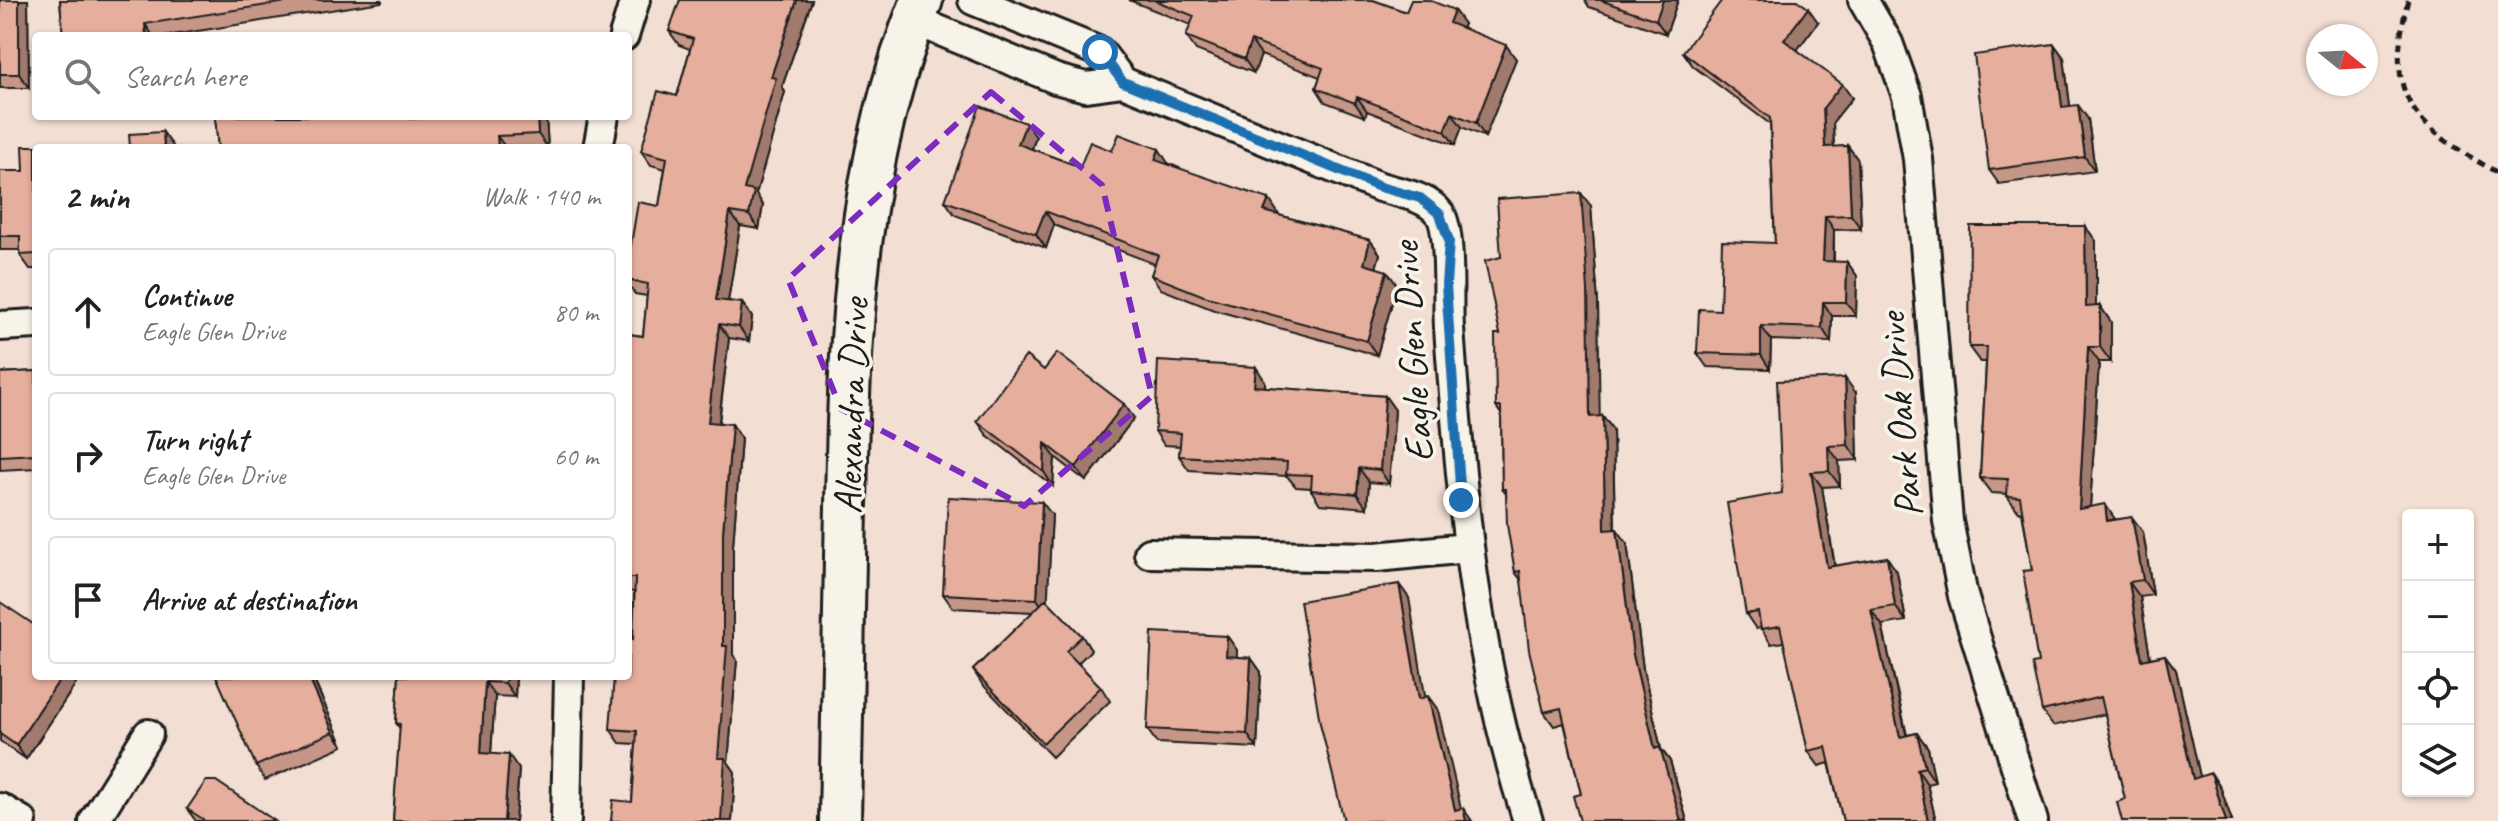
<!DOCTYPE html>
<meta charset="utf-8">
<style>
body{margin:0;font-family:Caveat,sans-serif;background:#f2f2f2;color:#222}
.controls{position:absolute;right:24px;bottom:24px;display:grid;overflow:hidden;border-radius:8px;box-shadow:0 2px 6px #0004}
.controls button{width:72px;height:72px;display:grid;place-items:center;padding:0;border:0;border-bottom:2px solid #e0e0e0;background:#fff;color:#222;font:40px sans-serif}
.compass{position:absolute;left:2306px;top:24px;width:72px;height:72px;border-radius:50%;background:#fff;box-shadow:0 2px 6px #0004;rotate:108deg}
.stop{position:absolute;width:24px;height:24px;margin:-18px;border:6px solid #1f6fb2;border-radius:50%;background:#fff}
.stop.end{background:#1f6fb2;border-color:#fff;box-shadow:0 2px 8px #0008}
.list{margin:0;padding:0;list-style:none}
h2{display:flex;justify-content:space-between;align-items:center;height:104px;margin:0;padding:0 32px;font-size:34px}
h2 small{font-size:26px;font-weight:400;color:#767676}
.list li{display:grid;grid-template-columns:52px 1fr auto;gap:24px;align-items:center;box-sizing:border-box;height:128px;margin:0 16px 16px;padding:0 16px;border:2px solid #e0e0e0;border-radius:8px}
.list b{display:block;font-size:30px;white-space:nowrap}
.list p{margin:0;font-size:26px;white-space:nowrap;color:#767676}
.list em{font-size:26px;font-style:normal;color:#767676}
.icon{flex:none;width:44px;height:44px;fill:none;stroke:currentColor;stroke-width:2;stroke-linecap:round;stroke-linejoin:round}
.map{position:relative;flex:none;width:2498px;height:821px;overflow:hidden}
.search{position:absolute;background:#fff;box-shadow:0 2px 6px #0004;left:32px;top:32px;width:600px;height:88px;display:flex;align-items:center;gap:20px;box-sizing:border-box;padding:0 28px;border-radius:8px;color:#767676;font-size:30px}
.panel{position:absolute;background:#fff;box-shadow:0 2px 6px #0004;left:32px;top:144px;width:600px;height:536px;border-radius:8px}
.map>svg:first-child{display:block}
</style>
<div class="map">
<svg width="2498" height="821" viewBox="0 0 2498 821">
<rect width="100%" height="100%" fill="#f2ded2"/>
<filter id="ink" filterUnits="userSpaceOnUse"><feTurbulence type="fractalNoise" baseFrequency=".0125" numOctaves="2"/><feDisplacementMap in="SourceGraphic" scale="16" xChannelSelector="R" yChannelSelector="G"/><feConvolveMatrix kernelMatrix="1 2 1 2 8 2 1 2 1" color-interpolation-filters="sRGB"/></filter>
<g filter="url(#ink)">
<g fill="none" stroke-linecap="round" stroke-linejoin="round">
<defs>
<path id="street" d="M973,0L1100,52L1123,82
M1863,0L1888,43L1907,96L1918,159L1948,521L1963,596L2033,821
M914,20L1056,79L1086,87L1123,82L1380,187C1400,193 1427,196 1440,214C1452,232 1447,302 1449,328C1461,498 1475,658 1528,821
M624,36L635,0
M598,148L604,116
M0,326L36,324
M1149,553L1377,557L1467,548
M0,808L22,821
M94,821L148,734
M566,821L569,676"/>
<path id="secondary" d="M840,821C842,716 844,611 846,506C849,333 856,162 922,0"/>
</defs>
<use href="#street" stroke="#1c1c1c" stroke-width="34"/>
<use href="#secondary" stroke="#1c1c1c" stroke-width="46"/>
<path stroke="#1c1c1c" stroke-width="5" stroke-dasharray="8 6" stroke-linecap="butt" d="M2408,0C2382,101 2415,126 2498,173"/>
<use href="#street" stroke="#f7f3e8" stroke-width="28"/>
<use href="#secondary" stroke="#f7f3e8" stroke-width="40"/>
</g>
<path fill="#c69687" stroke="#1c1c1c" stroke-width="2" d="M0,0H28L29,88H0Z
M60,0H382V2L166,36H63Z
M680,0H812L782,87L785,92L756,194L763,205L759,229L740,226L728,301L742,303L752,317L749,341L729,338L719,423L732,424L741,438L733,546V655L737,660L728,762L735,772L732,821H611L632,802L636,744L620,743L610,729L633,639L634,592L628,591V334L643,336L647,296L635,294L628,284V263L659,206L665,169L651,165L641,151L677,96L690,49L679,45L669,31Z
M1129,0H1373L1406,12L1464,24L1462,28L1516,59L1485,137L1462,127L1455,145L1367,111L1365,117L1325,102L1316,88L1320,77L1261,55L1254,73L1196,50L1186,36L1191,25Z
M1585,0H1678L1666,34L1589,7Z
M1818,22L1797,50L1852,98L1833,122L1834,147L1848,146L1858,160L1861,229L1834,230V262H1847L1857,276L1856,316H1832L1831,342L1771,340L1770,369L1707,367L1697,353L1720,310L1775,243L1770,124L1693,66L1683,52Z
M2054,44L2064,58L2070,106L2088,119L2095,171L1999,184L1989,170Z
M215,116H417V118L445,116H546L548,148H218Z
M1036,137L1032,149L1080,167L1112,151L1168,163L1278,213V215L1370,240L1380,254L1376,268L1397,285L1377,355L1214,310L1161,289L1151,275L1155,264L1054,225L1046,248L955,215L945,201Z
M36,148V269H30L20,255V250H0V171H24Z
M1591,206L1598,303L1599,416H1603L1613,430L1615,529L1627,543L1643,669L1661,749L1670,761L1687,821H1580L1581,794L1564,723L1554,726L1544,712L1521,580L1515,572L1506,494L1502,489L1501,414L1496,407L1500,334L1501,257Z
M2085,226L2096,241V306H2100L2111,322V362H2099L2090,507L2143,532L2153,595L2140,597L2150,658L2165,655L2176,670L2200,777L2211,773L2221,789L2232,821H2122L2125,799L2105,714L2053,726L2042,711L2032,570L2022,512L2018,511L2007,496V494L1991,493L1980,478L1986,362H1980L1969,347Z
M1044,370L1134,418L1086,481L1055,457L1053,486L987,435L977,421Z
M36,371V468L0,470V373Z
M1265,381V387L1385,396L1395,410L1389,484L1369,482L1367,508L1320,504L1311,490V488L1296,487L1287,476L1189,470L1179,456L1180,446L1164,445L1155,431Z
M1856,393L1858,460L1839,461L1840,486L1822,487L1835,566L1897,572L1906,621L1882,625L1907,735L1917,733L1928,748L1935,782L1927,784L1936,821H1843L1829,763L1819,766L1808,751L1784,642L1771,644L1761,628L1756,629L1746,614L1782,493Z
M1052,515L1047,601L1082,636L1091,650L1078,663L1101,687L1110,701L1052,757L982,684L973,670L1033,612L953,608L943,594Z
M0,602L36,676H81L26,759L0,741Z
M1227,636L1237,650L1236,657L1251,658L1261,672L1257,748L1157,743L1147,729Z
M312,676L343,746L265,780L256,766Z
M399,676H516L515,697L495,696L491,754L519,769L515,821H393L400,729L396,723Z
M187,809L275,821H196Z"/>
<path fill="#a17a6e" stroke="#1c1c1c" stroke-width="2" d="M19,0H28L29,88L19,74Z
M797,0H812L782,87L785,92L756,194L763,205L759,229L749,215L744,189L771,77Z
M1663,0H1678L1666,34L1656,20Z
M1808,8L1818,22L1794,54L1784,40Z
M1454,10L1464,24L1459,36L1449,23Z
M145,24L153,36H147Z
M1251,41L1261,55L1254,73L1244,59Z
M2054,44L2064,58L2072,121L2062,107Z
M1506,45L1516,59L1485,137L1476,123Z
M1842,84L1852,98L1833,122L1834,161L1825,147L1823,108Z
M1357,97L1367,111L1365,117L1355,103Z
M2078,105L2088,119L2095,171L2085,157Z
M1452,113L1462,127L1455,145L1445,131Z
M537,116H546L548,148L538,134Z
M1026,123L1036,137L1028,158L1018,144Z
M163,132L173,146V148H164Z
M497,136L506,148H498Z
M1848,146L1858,160L1861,229L1851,215Z
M1159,149L1168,163L1164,173L1155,160Z
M1581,193L1591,206L1598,303L1600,430L1590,417Z
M1269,199L1278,213L1274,225L1264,211Z
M1045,211L1054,225L1046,248L1036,234Z
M730,212L740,226L726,314L716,300Z
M1825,216L1834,230L1833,275L1823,261Z
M2085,226L2096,241V322L2086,307Z
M1370,240L1380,254L1373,278L1364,264Z
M1847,262L1857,276L1856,316L1846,302Z
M1387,271L1397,285L1377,355L1367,341Z
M1823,302L1832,316L1831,342L1822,328Z
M742,303L752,317L749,341L739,327Z
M2100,306L2111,322V362L2100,347Z
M719,324L729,338L717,436L708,422Z
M1761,326L1771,340L1770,369L1761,355Z
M2088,347L2099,362L2089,524L2079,509Z
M1256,367L1265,381L1264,400L1254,386Z
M1845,378L1856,393L1858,460L1848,445Z
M1385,396L1395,410L1389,484L1380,470Z
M1124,404L1134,418L1086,481L1076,467Z
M1603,416L1613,430L1615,544L1605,530Z
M732,424L741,438L733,546V655L737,660L728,762L735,772L732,821H721L718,758L723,646V532Z
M1045,443L1055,457L1053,486L1044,472Z
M1828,446L1839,461L1840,486L1829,471Z
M1359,468L1369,482L1367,508L1357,494Z
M1811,472L1822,487L1837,582L1827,567Z
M1042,502L1052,515L1047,613L1037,599Z
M2105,504L2115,519L2107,521Z
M2132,517L2143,532L2153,595L2143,580Z
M1617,529L1627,543L1643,669L1661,749L1670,761L1687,821H1681L1655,749L1633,655Z
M1887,557L1897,572L1906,621L1895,606Z
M2129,582L2140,597L2153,675L2142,660Z
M1399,584L1409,598L1428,713L1419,699Z
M1871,610L1882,625L1910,752L1900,737Z
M1227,636L1237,650L1236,670L1226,656Z
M2165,655L2176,670L2204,794L2193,779Z
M1251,658L1261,672L1257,748L1247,734Z
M62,676H81L26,759L16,745Z
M308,676H312L343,746L333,732Z
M506,676H516L515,697L505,683Z
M485,682L495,696L490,767L481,753Z
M1428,696L1438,710L1464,821L1455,810Z
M1917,733L1928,748L1935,782L1925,767Z
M509,755L519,769L515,821H504Z
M1917,769L1927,784L1936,821H1928Z
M2211,773L2221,789L2232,821H2226Z
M1463,808L1472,821H1466Z"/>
<path fill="#e6ae9d" stroke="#1c1c1c" stroke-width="2" d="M0,0H19V74H0Z
M60,0H299L145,24L146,35L135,36H63Z
M680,0H797L771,77L776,78L744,189L754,191L749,215L730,212L716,300L742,303L739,327L719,324L708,422L732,424L723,532V646H727L718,758H725L721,821H611L613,800L632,802L637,731L610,729L614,676H628V639H633L635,578H628V334L643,336L648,284L628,280V263L638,202L659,206L667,158L641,151L658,91L677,96L693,39L669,31Z
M1154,0H1373L1406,12L1411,0H1429L1454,10L1449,23L1506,45L1476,123L1452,113L1445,131L1357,97L1355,103L1316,88L1323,68L1251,41L1244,59L1186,36L1194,16Z
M1600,0H1663L1656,20Z
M1722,0H1797L1808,8L1784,40L1842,84L1823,108L1825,147L1848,146L1851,215L1825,216L1823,261L1847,262L1846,302H1823L1822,328L1761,326V355L1697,353L1699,309L1720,310L1722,241L1775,243L1770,118L1683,52Z
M2054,44L2062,107L2078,105L2085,157L1989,170L1974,55Z
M980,106L1026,123L1018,144L1080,167L1090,142L1112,151L1119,134L1159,149L1155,160L1269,199L1264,211L1370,240L1364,264L1387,271L1367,341L1204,296L1151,275L1158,255L1045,211L1036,234L945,201Z
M215,116H409L410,119L445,116H537L538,134L497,136L498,148H218Z
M163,132L164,148H130L129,134Z
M23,146H58V148H36V254L20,255V236H0V171H24Z
M1581,193L1588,290L1590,417L1603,416L1605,530L1617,529L1633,655L1655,749L1660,747L1681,821H1580L1573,796L1581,794L1561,708L1544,712L1529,650L1520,571L1515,572L1507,525L1506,489H1502L1501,407H1496L1495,334H1500L1485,261L1501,257L1497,199Z
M1970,226H2085L2086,307L2100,306V347H2088L2079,509L2105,504L2107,521L2132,517L2143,580L2129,582L2142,660L2165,655L2193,779L2211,773L2226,821H2122L2117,802L2125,799L2101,697L2042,711L2032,664L2038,663L2023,571L2032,570L2020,497L2007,496L2008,479L1980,478L1987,347H1969Z
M1057,353L1124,404L1076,467L1045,443L1044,472L977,421L1026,356L1044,370Z
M1158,361L1256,367L1254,386L1385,396L1380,470L1359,468L1357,494L1311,490L1312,475L1286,474L1287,462L1179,456L1181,433L1155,431Z
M36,371V454L0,456V373Z
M1845,378L1848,445L1828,446L1829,471L1811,472L1827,567L1887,557L1895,606L1871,610L1900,737L1917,733L1925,767L1917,769L1928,821H1843L1826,747L1808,751L1780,626L1761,629L1758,612L1746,614L1727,503L1782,493L1777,381Z
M948,497L1042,502L1037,599L943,594Z
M1399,584L1419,699L1428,696L1455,810L1463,808L1466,821H1344L1320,723L1300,601Z
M1046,599L1082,636L1066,651L1101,687L1043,743L973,670Z
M0,602L36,626V676H62L16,745L0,734Z
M1152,632L1227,636L1226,656L1251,658L1247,734L1147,729Z
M216,676H308L333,732L256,766Z
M399,676H506L505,683L485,682L481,753L509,755L504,821H393L400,724L396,723Z
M206,781H216L275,821H202L203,819L187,809Z"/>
</g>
<g fill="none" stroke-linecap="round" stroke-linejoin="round" filter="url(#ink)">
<path stroke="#1f6fb2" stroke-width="10" d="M1100,52L1123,82L1380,187L1420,198L1440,214L1449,241L1446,285L1461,500"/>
</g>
<path fill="none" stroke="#7b2cbf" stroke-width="6" stroke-dasharray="16 10" stroke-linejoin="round" d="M991,92L1102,185L1152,396L1024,506L841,409L788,279Z"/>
<g text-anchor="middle" stroke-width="7" stroke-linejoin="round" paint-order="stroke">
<g font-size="40" fill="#1c1c1c" stroke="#f7f3e8">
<text transform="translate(1411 352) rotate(-94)" y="14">Eagle Glen Drive</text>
<text transform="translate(850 406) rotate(-88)" y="14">Alexandra Drive</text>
<text transform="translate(1899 415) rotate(-95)" y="14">Park Oak Drive</text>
</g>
</g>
</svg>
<div class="controls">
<button>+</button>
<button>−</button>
<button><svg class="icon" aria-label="locate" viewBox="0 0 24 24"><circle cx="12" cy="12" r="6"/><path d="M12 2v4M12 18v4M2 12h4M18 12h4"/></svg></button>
<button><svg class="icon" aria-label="layers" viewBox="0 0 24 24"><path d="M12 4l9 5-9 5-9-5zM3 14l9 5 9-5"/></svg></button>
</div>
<svg class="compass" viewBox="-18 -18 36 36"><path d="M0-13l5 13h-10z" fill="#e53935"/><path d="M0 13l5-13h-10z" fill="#767676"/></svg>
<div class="stop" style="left:1100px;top:52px"></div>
<div class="stop end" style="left:1461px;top:500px"></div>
<div class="search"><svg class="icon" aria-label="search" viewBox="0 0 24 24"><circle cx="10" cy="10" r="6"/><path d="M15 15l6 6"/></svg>Search here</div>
<section class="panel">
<h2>2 min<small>Walk · 140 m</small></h2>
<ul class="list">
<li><svg class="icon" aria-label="ahead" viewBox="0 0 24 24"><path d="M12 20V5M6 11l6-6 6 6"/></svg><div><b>Continue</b><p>Eagle Glen Drive</p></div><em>80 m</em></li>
<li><svg class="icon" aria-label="right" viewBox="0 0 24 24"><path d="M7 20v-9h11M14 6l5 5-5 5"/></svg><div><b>Turn right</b><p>Eagle Glen Drive</p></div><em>60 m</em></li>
<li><svg class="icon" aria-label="arrive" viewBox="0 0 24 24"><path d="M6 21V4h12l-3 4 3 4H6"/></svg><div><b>Arrive at destination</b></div></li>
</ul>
</section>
</div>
